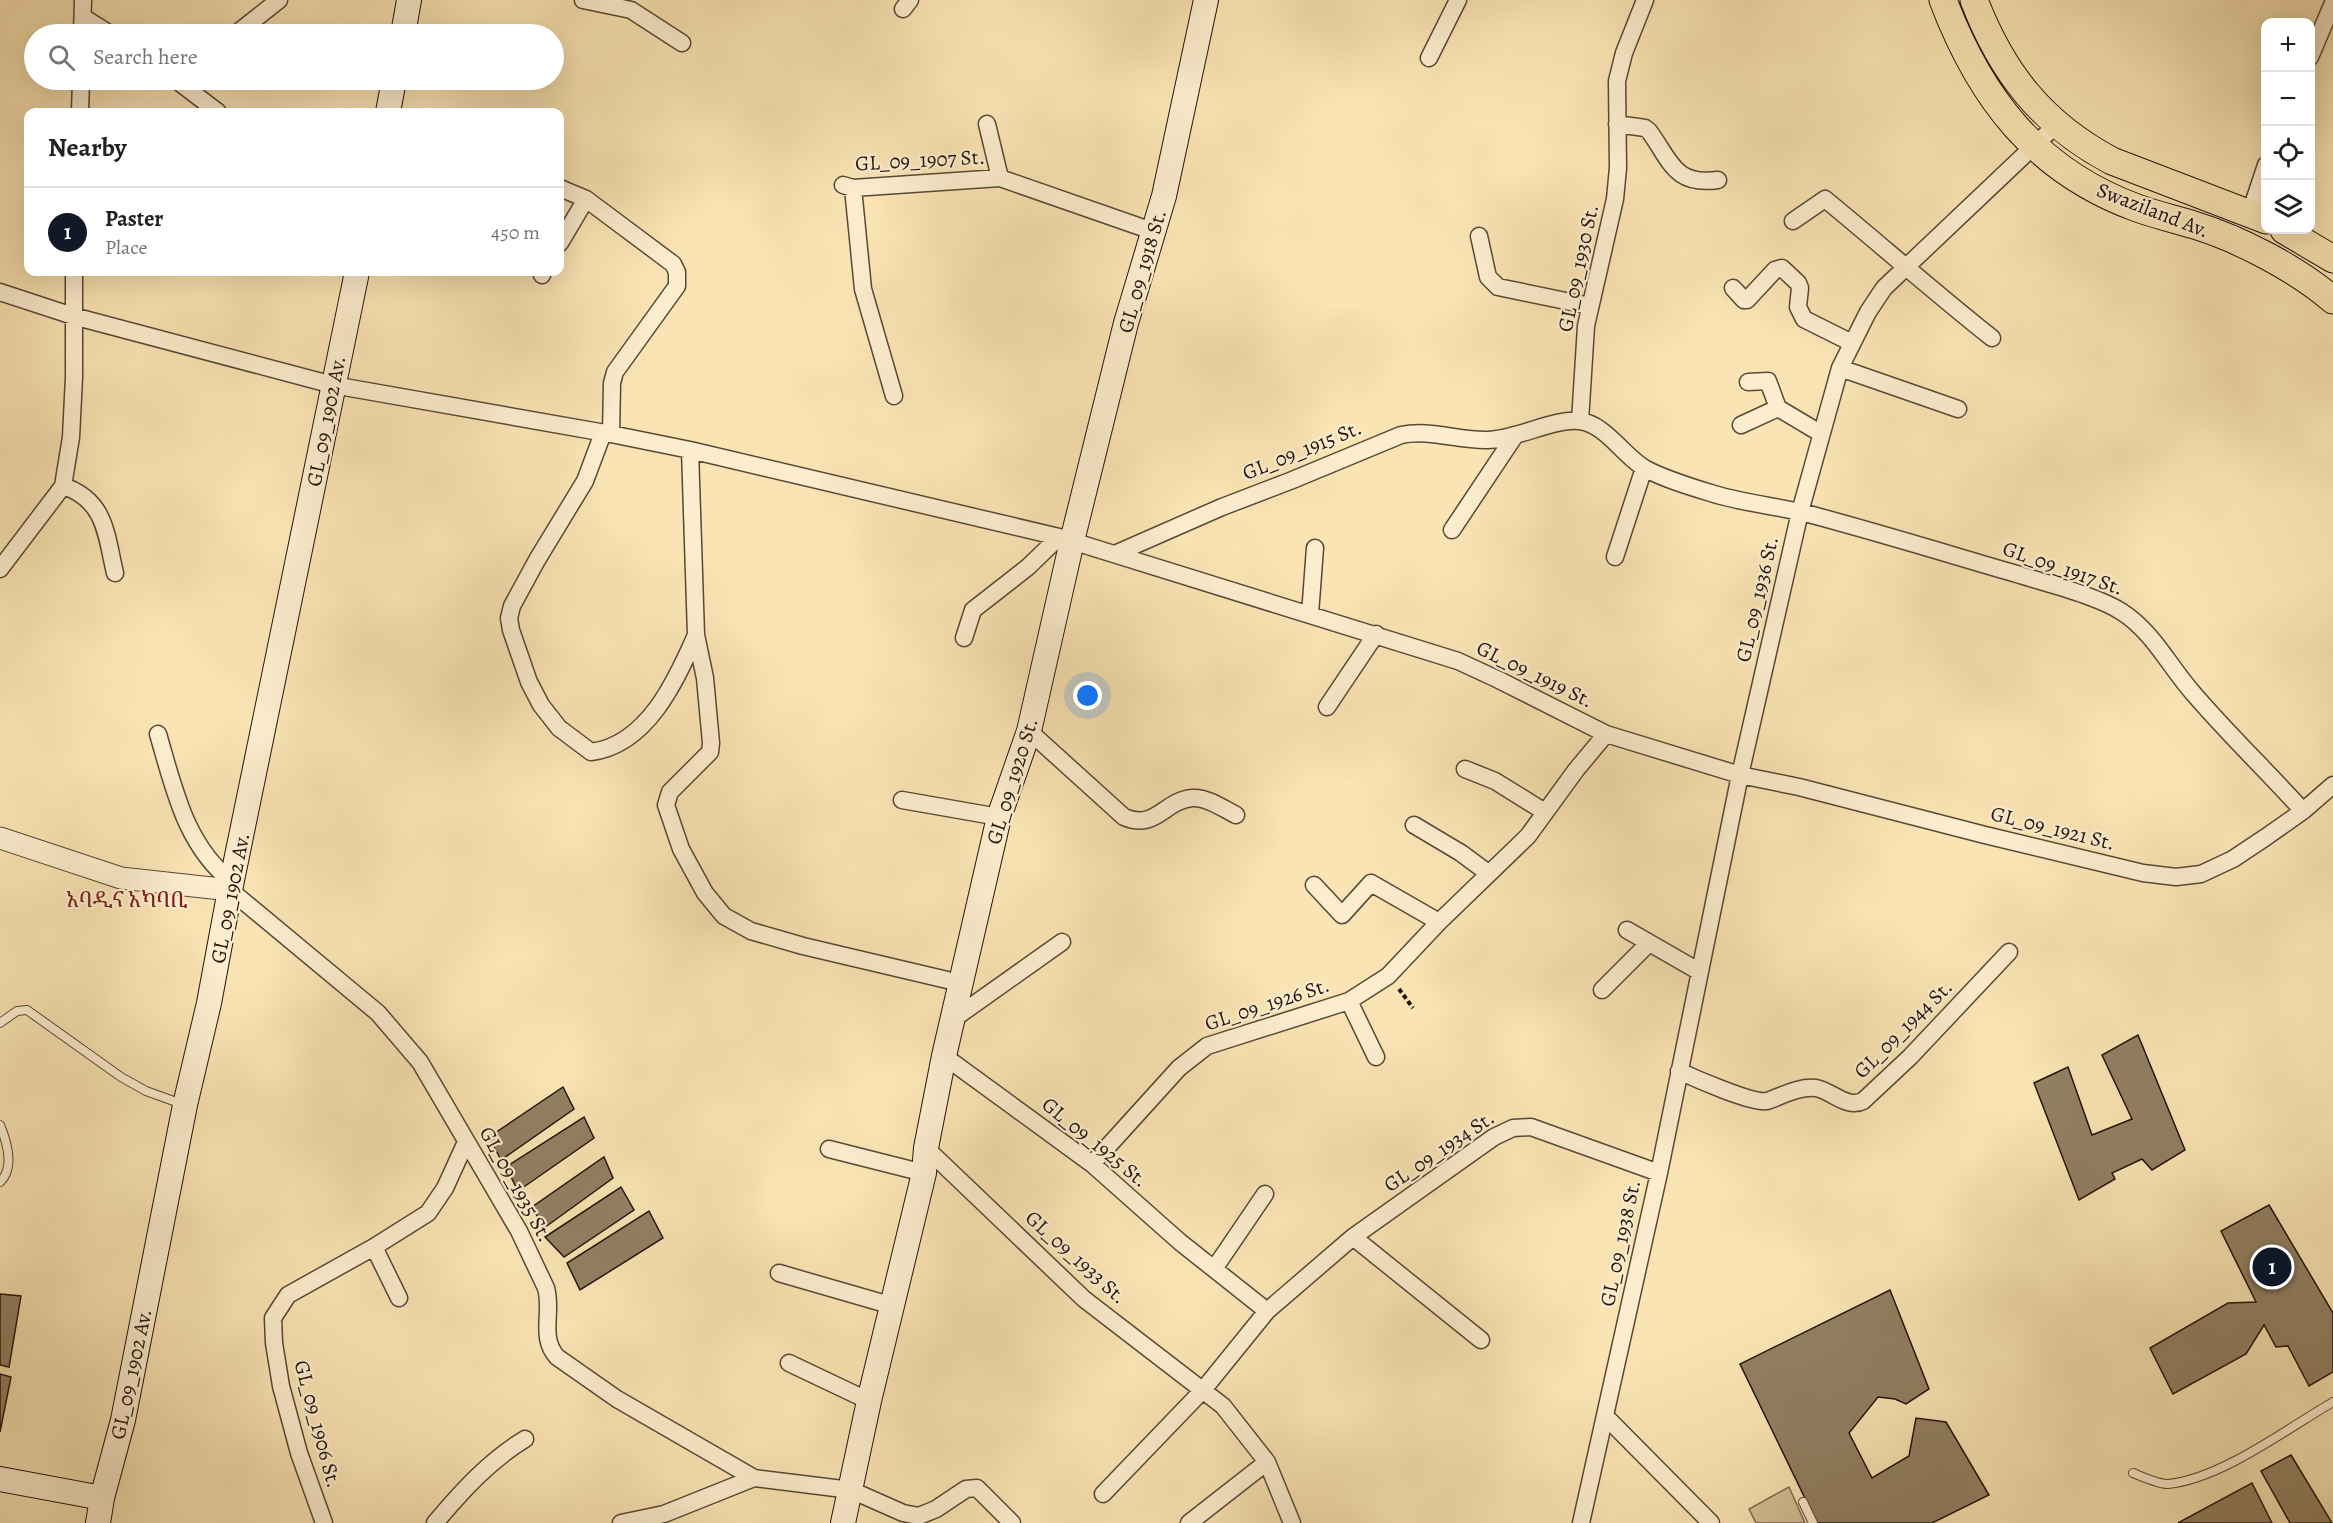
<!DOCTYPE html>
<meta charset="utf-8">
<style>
body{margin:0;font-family:Alegreya,"Noto Serif Ethiopic",serif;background:#f2f2f2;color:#202124}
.controls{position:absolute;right:18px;top:18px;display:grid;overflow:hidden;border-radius:12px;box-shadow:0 6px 24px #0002}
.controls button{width:54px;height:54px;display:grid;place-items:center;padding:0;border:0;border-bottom:2px solid #e0e0e0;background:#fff;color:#202124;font:30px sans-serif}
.you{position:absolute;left:1088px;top:696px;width:21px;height:21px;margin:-15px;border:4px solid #fff;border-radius:50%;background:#1a73e8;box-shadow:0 0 0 9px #1a73e833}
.badge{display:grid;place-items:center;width:39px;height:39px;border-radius:50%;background:#111827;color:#fff;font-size:20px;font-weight:700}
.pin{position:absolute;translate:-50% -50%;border:3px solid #fff;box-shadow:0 2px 6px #0006}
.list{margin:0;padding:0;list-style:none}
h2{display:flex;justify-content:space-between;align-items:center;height:78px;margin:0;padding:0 24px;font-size:26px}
h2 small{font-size:20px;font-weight:400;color:#757577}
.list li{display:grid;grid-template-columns:39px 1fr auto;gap:18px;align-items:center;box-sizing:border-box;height:90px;padding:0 24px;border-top:2px solid #e0e0e0}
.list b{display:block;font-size:22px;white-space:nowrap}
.list p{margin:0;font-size:20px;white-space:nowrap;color:#757577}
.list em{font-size:20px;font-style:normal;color:#757577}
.icon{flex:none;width:33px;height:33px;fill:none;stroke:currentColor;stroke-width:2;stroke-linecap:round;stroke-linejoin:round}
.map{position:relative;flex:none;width:2333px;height:1523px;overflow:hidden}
.search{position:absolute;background:#fff;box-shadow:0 6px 24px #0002;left:24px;top:24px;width:540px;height:66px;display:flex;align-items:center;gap:15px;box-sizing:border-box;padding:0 21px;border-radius:33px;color:#757577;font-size:22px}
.panel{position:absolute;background:#fff;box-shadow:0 6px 24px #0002;left:24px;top:108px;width:540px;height:168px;border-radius:12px}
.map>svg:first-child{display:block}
</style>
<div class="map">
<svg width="2333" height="1523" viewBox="0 0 2333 1523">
<rect width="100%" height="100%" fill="#fae4b3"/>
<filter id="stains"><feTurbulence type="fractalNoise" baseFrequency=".00333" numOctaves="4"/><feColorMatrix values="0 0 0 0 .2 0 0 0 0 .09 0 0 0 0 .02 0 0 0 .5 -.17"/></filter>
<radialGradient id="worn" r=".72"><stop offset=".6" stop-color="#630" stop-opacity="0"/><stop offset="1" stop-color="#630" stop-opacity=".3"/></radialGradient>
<path fill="#d5c197" stroke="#7c6a52" stroke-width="1.5" d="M1789,1487L1805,1523H1756L1749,1509Z"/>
<path fill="#928063" stroke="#22140d" stroke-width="1.5" d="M2138,1035L2185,1150L2152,1170L2142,1159L2112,1173L2115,1179L2079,1200L2034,1083L2068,1067L2092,1135L2132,1119L2102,1055Z
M563,1087L574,1109L501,1160L489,1137Z
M584,1117L594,1138L518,1191L506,1167Z
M604,1157L613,1178L544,1228L532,1207Z
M621,1187L634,1210L564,1257L545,1237Z
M2269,1205L2333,1313V1372L2309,1386L2288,1346L2276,1347L2264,1325L2246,1354L2173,1394L2150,1348L2228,1303L2256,1302L2221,1231Z
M649,1211L663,1238L580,1290L567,1263Z
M1890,1290L1929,1389L1906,1404L1895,1399L1878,1397L1849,1433L1872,1478L1909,1456L1916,1418L1946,1422L1989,1495L1932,1523H1817L1740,1364Z
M0,1294L21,1296L9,1367L0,1365Z
M0,1374L11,1377L0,1432Z
M2291,1455L2332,1523H2290L2261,1471Z
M2252,1483L2272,1523H2178Z"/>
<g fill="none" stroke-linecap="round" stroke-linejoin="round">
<defs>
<path id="service" d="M0,1023L17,1011L27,1010L121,1077L146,1091L182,1104
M0,1125C7,1142 15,1168 0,1182
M2133,1473C2143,1477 2158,1484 2168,1484C2221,1479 2288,1428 2333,1402
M1803,1502L1813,1523"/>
<path id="minor" d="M583,0L631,10L682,43
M903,9L910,0
M83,17L110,34
M82,34L83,0
M236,34L279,0
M2310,57L2333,3
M1429,58L1458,0
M176,80L218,112
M80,112L81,80
M987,124L1000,178
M1617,124L1645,128L1649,131C1671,161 1674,186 1718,180
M843,185L853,188L1000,178L1155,232
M560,188L586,199L673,264L677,272V286L615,372L612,383L611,434
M853,188L863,289L894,396
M2250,213L2266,165
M1793,221L1825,199C1881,245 1935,293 1992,338
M1479,236L1488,277L1498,287L1590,306
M560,243L586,199
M542,275L543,272
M1733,288L1744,300H1747L1775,270L1782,268L1798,283L1800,288L1798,307L1804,319L1852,343
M0,292L73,316L333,385L611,434L690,450L1059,537L1458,661L1499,680L1606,734L1740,775L1799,787L1985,835L2143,873L2176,877L2201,874L2233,859L2266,837L2303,811L2333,785
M1840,368L1958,409
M1748,382L1768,381L1778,408L1820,433
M1580,421L1586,326L1615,199L1618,168L1617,81L1624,53L1645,0
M1741,425L1778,408
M603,433L585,481L537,560L512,606L509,618L511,630L529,682L541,705L559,728L591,752C647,745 676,681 696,635
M690,450L696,635L705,678L711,743L710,752L670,792L666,805L681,849L705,893L724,916L751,931L803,946L960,983
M63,486C106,500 106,535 115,573
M1452,530L1514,437
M1117,553L1222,507L1290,481L1401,435C1430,429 1459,441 1488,440C1517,439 1555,418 1579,421C1605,423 1625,458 1646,469C1667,480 1691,487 1714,494C1744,503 1775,506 1805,513C1877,532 1948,554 2020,575C2048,584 2098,596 2122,612C2152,631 2170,667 2193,693C2228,734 2267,771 2303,811
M1615,557L1644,468
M0,569L63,486L71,437L74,377V272
M1310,614L1315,548
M964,638L973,610L1028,567L1059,537
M1327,707L1376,634
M1029,731L1124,817C1156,831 1164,800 1193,798C1207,797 1224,809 1236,815
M158,734C174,788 185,845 232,882
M1465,769L1495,781L1545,812
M902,800L999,817
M1414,825L1461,853L1488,873
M1314,885L1342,915L1371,883L1439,922
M230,890L378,1013L420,1062L519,1231L546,1288C553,1312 539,1337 557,1357L617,1399L754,1478L851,1490L903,1513L919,1516L936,1509L966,1489L977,1488L1012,1523
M1627,930L1700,972
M1602,990L1649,943
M1349,1001L1376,1057
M952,1020L1062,942
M944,1056L1092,1164L1180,1242L1267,1311
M1679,1071C1694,1078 1753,1104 1767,1101C1782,1096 1799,1086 1816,1088C1832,1091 1847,1109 1863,1101L1910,1057L2009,952
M926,1148L1084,1299L1223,1406L1267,1462L1292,1523
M829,1149L924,1173
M1092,1164L1179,1068L1207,1046L1349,1001L1388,976L1439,922L1528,836L1576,770L1606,734
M1353,1237L1481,1340
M374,1247L399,1298
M1214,1269L1265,1194
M779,1273L893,1306
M789,1363L869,1401
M1605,1416L1711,1523
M1103,1494L1203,1390L1267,1311L1353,1237L1494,1137L1513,1128L1531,1127L1659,1173
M324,1523L299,1453L281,1386L274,1343L273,1318L288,1295L374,1247L428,1213L445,1188L466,1142
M435,1523C462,1491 489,1461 525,1439
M621,1523L664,1514L754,1478
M1189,1523L1267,1462
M1581,1523L1659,1173L1740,775L1800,512L1840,368L1868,312L1884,288L2056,125"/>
<path id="tertiary" d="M0,838L121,878L230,890"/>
<path id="secondary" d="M403,34L409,0
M388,112L394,80
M0,1479L102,1498
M98,1523L102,1498L123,1420L185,1105L209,1003L230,890L357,272
M843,1523L869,1401L924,1173L926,1148L944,1056L999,817L1029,731L1072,541L1126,323L1164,196L1206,0"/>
<path id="primary" d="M1943,0C1980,98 2036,171 2137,208C2156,215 2175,219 2194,225C2240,239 2297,269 2333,300
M1974,0C2002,73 2042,124 2112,161L2266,220
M2284,230L2333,259"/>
</defs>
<use href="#service" stroke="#584836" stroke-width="10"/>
<use href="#minor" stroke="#584836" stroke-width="19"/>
<use href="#tertiary" stroke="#584836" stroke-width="23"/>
<use href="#secondary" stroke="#22140d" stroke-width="26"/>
<use href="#primary" stroke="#22140d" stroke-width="29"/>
<path stroke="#22140d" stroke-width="4" stroke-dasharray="4.5 3" stroke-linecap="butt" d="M1399,989L1413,1008"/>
<use href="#service" stroke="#fcedce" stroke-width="8"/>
<use href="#minor" stroke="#fcedce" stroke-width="16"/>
<use href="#tertiary" stroke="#fcedce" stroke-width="21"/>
<use href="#secondary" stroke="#fcedce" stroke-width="24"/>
<use href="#primary" stroke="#fae4b3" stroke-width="27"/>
</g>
<g text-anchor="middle" stroke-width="4.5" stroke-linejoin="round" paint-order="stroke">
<g font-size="21" fill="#22140d" stroke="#fcedce">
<text transform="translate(920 160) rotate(-3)" y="7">GL_09_1907 St.</text>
<text transform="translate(2153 210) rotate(21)" y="7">Swaziland Av.</text>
<text transform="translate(1578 268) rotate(-78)" y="7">GL_09_1930 St.</text>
<text transform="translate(1142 271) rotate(-74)" y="7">GL_09_1918 St.</text>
<text transform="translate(326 421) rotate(-79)" y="7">GL_09_1902 Av.</text>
<text transform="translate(1302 450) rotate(-22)" y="7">GL_09_1915 St.</text>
<text transform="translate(2063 568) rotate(19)" y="7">GL_09_1917 St.</text>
<text transform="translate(1757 599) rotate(-77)" y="7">GL_09_1936 St.</text>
<text transform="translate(1535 674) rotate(26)" y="7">GL_09_1919 St.</text>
<text transform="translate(1012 781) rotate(-73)" y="7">GL_09_1920 St.</text>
<text transform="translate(2053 828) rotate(14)" y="7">GL_09_1921 St.</text>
<text transform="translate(230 898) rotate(-79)" y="7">GL_09_1902 Av.</text>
<text transform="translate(1267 1004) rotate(-18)" y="7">GL_09_1926 St.</text>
<text transform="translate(1903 1029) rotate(-45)" y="7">GL_09_1944 St.</text>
<text transform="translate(1095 1142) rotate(39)" y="7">GL_09_1925 St.</text>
<text transform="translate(1439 1151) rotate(-34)" y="7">GL_09_1934 St.</text>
<text transform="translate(516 1184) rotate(61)" y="7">GL_09_1935 St.</text>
<text transform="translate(1620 1243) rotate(-78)" y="7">GL_09_1938 St.</text>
<text transform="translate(1076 1257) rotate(42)" y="7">GL_09_1933 St.</text>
<text transform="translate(131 1374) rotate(-78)" y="7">GL_09_1902 Av.</text>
<text transform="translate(318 1424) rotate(75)" y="7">GL_09_1906 St.</text>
</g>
<g font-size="22" fill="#7a1f14" stroke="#fcedce">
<text x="127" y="907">አባዲና አካባቢ</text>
</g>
</g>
<rect width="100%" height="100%" filter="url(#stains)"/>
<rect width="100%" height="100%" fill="url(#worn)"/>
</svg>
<div class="controls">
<button>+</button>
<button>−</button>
<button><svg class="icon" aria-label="locate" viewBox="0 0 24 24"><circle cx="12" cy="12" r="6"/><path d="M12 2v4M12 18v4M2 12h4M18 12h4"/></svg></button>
<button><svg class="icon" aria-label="layers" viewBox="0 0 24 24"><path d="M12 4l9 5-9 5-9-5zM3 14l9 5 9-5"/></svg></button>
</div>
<div class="you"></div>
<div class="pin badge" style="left:2272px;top:1267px">1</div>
<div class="search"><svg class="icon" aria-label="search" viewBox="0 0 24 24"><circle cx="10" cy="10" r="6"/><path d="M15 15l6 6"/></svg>Search here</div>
<section class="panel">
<h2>Nearby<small></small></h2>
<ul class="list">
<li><span class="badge">1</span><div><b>Paster</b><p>Place</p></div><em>450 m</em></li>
</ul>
</section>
</div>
